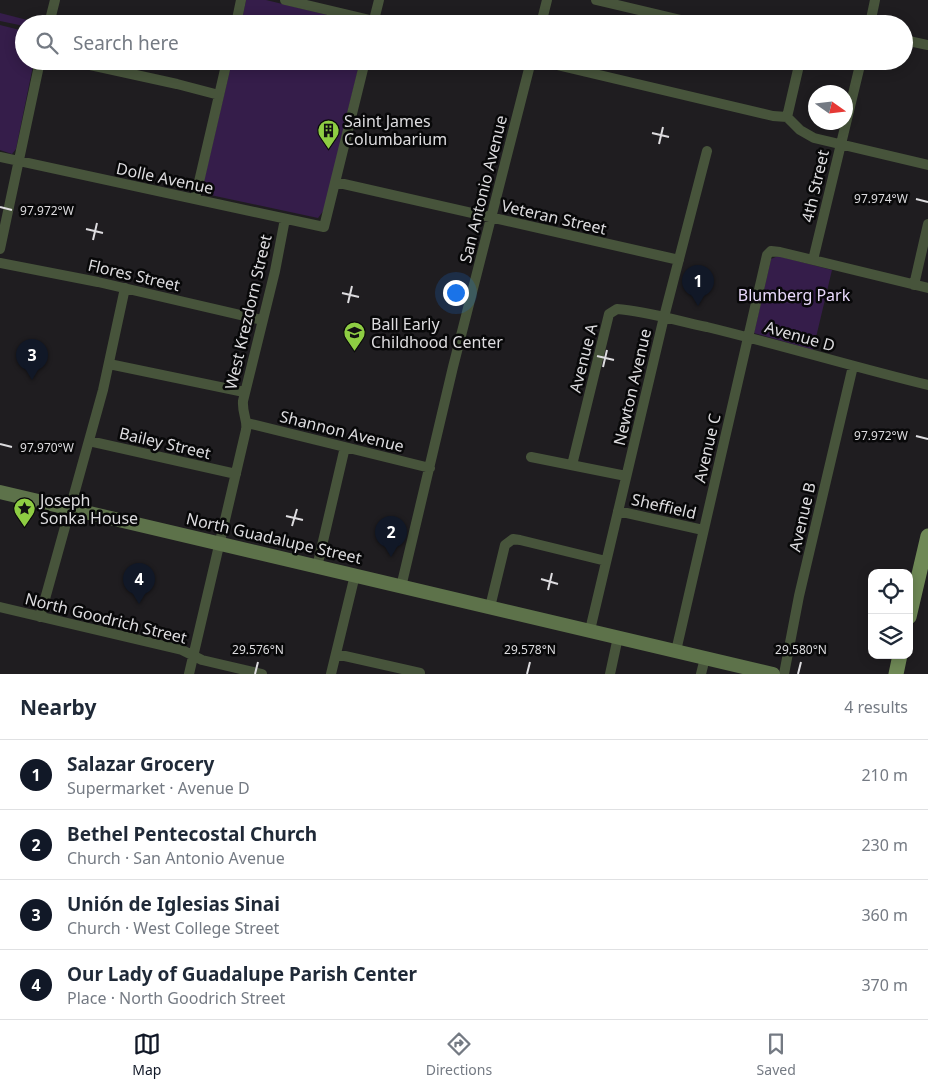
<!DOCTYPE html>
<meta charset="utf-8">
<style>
body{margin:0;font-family:"Noto Sans",sans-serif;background:#f6f6f7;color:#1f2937}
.controls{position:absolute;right:15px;bottom:15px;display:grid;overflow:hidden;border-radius:10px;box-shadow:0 2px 12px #0003}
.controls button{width:45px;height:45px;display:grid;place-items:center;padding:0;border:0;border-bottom:1px solid #e0e1e3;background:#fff;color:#1f2937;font:25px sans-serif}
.compass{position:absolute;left:808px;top:85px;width:45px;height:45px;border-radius:50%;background:#fff;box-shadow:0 2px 12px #0003;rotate:104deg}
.you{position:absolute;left:455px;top:292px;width:18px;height:18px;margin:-12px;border:4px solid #fff;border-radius:50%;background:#1a73e8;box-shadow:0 0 0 8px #1a73e833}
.badge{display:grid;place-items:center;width:32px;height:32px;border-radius:50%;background:#111827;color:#fff;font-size:16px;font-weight:700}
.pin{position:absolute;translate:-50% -41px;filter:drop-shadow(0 1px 2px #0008)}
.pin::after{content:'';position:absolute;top:26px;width:18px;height:15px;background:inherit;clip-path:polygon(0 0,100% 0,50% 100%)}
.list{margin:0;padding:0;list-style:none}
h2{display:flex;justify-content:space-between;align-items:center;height:65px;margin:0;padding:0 20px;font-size:21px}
h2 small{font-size:16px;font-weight:400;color:#747a83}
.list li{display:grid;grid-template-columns:32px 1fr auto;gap:15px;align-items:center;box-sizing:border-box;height:70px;padding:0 20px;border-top:1px solid #e0e1e3}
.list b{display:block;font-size:19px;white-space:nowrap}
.list p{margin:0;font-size:16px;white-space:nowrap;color:#747a83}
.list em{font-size:16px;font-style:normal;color:#747a83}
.icon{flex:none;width:28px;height:28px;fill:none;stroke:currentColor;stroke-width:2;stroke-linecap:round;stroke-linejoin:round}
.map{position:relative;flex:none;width:928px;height:674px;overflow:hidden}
.search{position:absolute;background:#fff;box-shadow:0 2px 12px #0003;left:15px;right:15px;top:15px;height:55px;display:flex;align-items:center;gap:12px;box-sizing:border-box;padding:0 18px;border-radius:28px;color:#747a83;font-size:19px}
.sheet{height:345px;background:#fff}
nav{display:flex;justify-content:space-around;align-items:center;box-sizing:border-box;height:70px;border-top:1px solid #e0e1e3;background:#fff;font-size:14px;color:#747a83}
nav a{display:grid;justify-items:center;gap:2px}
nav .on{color:#111827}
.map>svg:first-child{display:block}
</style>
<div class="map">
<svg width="928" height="674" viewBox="0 0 928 674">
<rect width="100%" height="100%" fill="#1f1d20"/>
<path fill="#351d4a" d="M246,0H266L365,24H241Z
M0,13L43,24H24V26L0,21Z
M0,25L24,31V61H34L16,149L12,154L0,150Z
M232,61H360L324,210L318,218L201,193Z
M778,256L832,270L813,350L754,333L771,259Z"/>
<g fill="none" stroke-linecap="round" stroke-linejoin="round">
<path stroke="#47543b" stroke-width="10" d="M285,0L387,24
M596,0L698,24
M49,24L55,0
M236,24L241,0
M373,24L379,0
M541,24L547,0
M811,24L819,21L836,24
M870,24L875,0
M904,40L928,45
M72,61L177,84L219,95
M540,61L773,116L787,117
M787,117L800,130L814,138L928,165
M787,117L800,61
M0,157L324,227L365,61
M335,182L679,260
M195,199L227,61
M0,249L40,61
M813,260L861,61
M0,263L98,282L262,320
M914,285L928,224
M109,364L244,392
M247,423L430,468
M89,441L236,474
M531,457L626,476
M572,465L609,314L617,309C647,311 677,321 707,327C781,345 854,367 928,385
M618,511L703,530
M317,567L345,447
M401,587L453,367L531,61
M0,607L182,650L202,660L262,674
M490,607L505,545L513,539L520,540L606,561
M40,617L103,390L125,288
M590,630L664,317L707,151
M676,651L767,255L771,251L780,252L928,288
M336,654L420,673
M189,674L246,430C248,420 242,414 243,401L275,271L285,219
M331,674L355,575
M610,674L618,637
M701,674L705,658
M784,674L799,596L853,366"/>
<path stroke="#5d724a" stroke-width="14" d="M0,492L773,674"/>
<path stroke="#6f8956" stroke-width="15" d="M909,617L928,536
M896,674L900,655"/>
</g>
<path fill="none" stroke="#dddcdf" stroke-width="2" d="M652,133L669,137M659,144L663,127M916,199L928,202M0,207L12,210M86,229L103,233M93,240L97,223M342,293L359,297M348,303L352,286M597,356L614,360M603,367L607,350M916,436L928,439M0,444L12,447M286,516L303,520M292,526L297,509M541,579L558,584M548,590L552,573M255,674L258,662M527,674L530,662M798,674L801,662"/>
<defs>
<symbol id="building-pin" viewBox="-11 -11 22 30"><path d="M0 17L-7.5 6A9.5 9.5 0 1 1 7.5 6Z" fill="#8ecd43" stroke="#080809"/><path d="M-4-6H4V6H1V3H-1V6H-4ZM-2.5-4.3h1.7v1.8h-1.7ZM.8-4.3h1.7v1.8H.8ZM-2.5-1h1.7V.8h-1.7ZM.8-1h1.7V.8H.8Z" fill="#111"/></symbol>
<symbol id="school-pin" viewBox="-11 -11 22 30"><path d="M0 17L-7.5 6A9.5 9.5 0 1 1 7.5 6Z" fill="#8ecd43" stroke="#080809"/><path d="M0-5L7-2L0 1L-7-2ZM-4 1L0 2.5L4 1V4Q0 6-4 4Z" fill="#111"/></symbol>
<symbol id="sight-pin" viewBox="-11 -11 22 30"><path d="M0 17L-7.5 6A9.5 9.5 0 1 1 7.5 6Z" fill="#8ecd43" stroke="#080809"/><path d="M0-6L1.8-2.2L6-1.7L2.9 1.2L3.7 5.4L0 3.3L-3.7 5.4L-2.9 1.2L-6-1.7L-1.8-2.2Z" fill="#111"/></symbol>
</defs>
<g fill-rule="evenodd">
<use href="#building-pin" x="316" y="118" width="25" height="34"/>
<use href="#school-pin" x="342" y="320" width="25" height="34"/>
<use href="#sight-pin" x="12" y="496" width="25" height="34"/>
</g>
<g text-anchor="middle" stroke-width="5" stroke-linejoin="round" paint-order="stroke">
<g font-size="16" fill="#dddcdf" stroke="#080809" text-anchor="start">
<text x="344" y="127">Saint James<tspan x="344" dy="18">Columbarium</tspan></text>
<text x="371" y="330">Ball Early<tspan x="371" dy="18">Childhood Center</tspan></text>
<text x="40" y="506">Joseph<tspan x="40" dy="18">Sonka House</tspan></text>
</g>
<g font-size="16" fill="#dddcdf" stroke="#080809">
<text transform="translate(165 178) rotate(12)" y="6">Dolle Avenue</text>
<text transform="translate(815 186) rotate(-77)" y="6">4th Street</text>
<text transform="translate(483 189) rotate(-76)" y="6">San Antonio Avenue</text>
<text transform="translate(554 217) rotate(13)" y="6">Veteran Street</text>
<text transform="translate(134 275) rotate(13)" y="6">Flores Street</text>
<text transform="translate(248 312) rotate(-77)" y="6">West Krezdorn Street</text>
<text transform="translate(800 336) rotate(16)" y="6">Avenue D</text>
<text transform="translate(583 358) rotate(-76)" y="6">Avenue A</text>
<text transform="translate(632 387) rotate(-77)" y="6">Newton Avenue</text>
<text transform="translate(342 431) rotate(14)" y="6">Shannon Avenue</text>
<text transform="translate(165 443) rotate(13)" y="6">Bailey Street</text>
<text transform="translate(707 448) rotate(-77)" y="6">Avenue C</text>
<text transform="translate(664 506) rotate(13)" y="6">Sheffield</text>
<text transform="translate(802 517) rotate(-77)" y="6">Avenue B</text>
<text transform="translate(274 538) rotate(13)" y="6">North Guadalupe Street</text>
<text transform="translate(106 618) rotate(14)" y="6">North Goodrich Street</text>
</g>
<g font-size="16" fill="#e9d9fc" stroke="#080809">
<text x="794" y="301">Blumberg Park</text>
</g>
</g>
<g font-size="12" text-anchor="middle" fill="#dddcdf" stroke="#080809" stroke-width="5" stroke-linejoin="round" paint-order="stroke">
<text x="881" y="203">97.974°W</text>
<text x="47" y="215">97.972°W</text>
<text x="881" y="440">97.972°W</text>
<text x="47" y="452">97.970°W</text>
<text x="258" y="654">29.576°N</text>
<text x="530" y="654">29.578°N</text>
<text x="801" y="654">29.580°N</text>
</g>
</svg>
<div class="controls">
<button><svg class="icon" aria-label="locate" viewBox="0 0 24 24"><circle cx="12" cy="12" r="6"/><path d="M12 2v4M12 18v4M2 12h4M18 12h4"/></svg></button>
<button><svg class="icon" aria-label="layers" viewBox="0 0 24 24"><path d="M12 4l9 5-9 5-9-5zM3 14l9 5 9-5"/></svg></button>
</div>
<svg class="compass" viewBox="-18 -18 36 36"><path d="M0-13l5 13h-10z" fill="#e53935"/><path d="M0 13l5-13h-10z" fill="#747a83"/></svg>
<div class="you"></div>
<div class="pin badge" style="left:698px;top:306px">1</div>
<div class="pin badge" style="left:391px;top:557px">2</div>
<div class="pin badge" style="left:32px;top:380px">3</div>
<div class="pin badge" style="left:139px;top:604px">4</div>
<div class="search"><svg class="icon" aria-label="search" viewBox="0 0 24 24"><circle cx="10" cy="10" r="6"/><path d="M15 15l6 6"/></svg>Search here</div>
</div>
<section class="sheet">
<h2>Nearby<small>4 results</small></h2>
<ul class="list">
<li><span class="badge">1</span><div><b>Salazar Grocery</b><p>Supermarket · Avenue D</p></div><em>210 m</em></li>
<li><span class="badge">2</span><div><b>Bethel Pentecostal Church</b><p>Church · San Antonio Avenue</p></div><em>230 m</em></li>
<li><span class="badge">3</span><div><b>Unión de Iglesias Sinai</b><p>Church · West College Street</p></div><em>360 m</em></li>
<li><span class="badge">4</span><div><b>Our Lady of Guadalupe Parish Center</b><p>Place · North Goodrich Street</p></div><em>370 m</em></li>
</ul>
</section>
<nav>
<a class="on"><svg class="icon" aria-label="map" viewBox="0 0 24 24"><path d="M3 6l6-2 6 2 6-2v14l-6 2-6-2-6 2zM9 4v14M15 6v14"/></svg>Map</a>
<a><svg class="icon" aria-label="directions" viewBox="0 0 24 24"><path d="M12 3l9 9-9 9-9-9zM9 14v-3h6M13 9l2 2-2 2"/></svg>Directions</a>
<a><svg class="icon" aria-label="saved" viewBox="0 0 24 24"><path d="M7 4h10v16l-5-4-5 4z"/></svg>Saved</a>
</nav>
